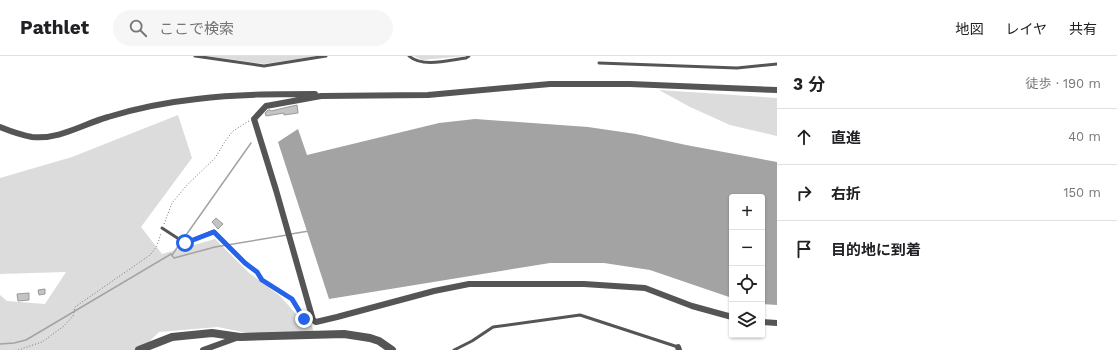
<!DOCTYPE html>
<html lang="ja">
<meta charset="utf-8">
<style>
body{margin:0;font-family:"Work Sans","Noto Sans JP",sans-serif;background:#f6f6f6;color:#202124}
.controls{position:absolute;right:12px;bottom:12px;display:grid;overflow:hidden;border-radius:4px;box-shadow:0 1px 3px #0004}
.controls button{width:36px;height:36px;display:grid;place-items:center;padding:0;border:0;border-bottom:1px solid #e0e0e0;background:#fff;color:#202124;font:20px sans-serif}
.stop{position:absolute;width:12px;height:12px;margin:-9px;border:3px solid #2563eb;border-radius:50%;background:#fff}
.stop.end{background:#2563eb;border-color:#fff;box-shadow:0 1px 4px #0008}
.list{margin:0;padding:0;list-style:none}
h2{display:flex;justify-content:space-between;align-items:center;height:52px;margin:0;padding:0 16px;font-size:17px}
h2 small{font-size:13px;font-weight:400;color:#757577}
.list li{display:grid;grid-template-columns:26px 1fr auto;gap:12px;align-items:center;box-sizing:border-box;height:56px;padding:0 16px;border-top:1px solid #e0e0e0}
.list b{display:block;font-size:15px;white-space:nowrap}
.list em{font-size:13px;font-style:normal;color:#757577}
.icon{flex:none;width:22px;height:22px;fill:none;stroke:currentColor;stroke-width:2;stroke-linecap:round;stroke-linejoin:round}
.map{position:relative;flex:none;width:777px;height:294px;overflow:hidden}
header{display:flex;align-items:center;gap:24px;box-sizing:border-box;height:56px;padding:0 20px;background:#fff;border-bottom:1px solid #e0e0e0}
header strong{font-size:19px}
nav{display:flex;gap:22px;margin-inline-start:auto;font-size:14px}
.search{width:280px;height:36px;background:#f6f6f6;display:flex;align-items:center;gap:10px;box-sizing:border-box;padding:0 14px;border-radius:22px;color:#757577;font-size:15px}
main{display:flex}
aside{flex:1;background:#fff}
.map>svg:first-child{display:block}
</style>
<header>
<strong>Pathlet</strong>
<div class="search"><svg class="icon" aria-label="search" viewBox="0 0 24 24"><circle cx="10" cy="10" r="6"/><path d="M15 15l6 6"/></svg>ここで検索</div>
<nav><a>地図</a><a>レイヤ</a><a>共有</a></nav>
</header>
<main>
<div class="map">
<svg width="777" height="294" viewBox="0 0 777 294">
<rect width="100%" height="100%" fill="#fff"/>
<path fill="#dcdcdc" d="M207,0H317L265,8Z
M414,0H465L422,4Z
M659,34L777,42V80L730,69L690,51Z
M178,59L192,102L141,171L162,198L215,183L248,216L280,240L305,268L311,267L314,277H247L218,271L159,276L141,294H0V239L7,245L45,248L66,216L0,218V122L72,101Z"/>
<path fill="#a3a3a3" d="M475,63L588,71L636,78L686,89L777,106V249L762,248V141H732V242L650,214L604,207H550L329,243L278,86L298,73L307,99L439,67Z"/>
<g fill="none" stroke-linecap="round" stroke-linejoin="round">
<path stroke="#a3a3a3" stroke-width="1.5" d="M291,178L309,175
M171,198L174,202L215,191L287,179
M0,288L14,287L26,284L171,198L172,199L251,87"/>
</g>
<path fill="#c4c4c4" stroke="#999" d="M297,49L298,57L284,59V57L266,60L265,57L268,54H270L271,55Z
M216,162L223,168L218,173L212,166Z
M45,233V238L39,239L38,234Z
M29,237V244L18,245L17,238Z"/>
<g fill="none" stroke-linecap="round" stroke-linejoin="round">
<path stroke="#777" stroke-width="1" stroke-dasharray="1 2" stroke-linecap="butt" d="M164,168L172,147L187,129L215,102L226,84L233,75L249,65
M18,294L42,286L64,270L73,260L75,251L150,199L157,190L161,177"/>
<path stroke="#555" stroke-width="3" d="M195,0L264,10L326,0
M409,0C422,12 450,4 466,2L469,0
M599,7L737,12L777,8
M162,172L185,187L214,175L245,207L257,216L261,224L291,243L304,263L308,266L313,264
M454,294L472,285L493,271L580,259L678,291"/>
<path stroke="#555" stroke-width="6" d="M0,71C10,75 21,79 32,81C59,84 83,68 108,61C134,53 169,46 197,43C236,38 276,38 315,38
M732,261L692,250L645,232L584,228H469L434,235L337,261L316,266L313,264L276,134L254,63L266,50L321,40L428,39L550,28H630L777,34
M762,266L777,267
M678,291L679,294
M203,294L239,281"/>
<path stroke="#555" stroke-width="8" d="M139,294L172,281L212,277L240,281L344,278L370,282L379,285L392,294"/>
</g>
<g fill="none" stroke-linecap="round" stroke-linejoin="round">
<path stroke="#2563eb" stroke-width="5" d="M185,187L214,176L245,207L257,216L262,224L292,243L304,263"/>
</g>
</svg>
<div class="controls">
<button>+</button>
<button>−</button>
<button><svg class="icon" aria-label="locate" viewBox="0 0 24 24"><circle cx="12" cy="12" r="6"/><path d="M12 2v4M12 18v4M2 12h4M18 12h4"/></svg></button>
<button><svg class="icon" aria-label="layers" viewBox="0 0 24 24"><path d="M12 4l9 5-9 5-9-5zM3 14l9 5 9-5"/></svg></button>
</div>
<div class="stop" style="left:185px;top:187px"></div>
<div class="stop end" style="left:304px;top:263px"></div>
</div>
<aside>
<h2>3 分<small>徒歩 · 190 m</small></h2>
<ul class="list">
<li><svg class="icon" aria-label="ahead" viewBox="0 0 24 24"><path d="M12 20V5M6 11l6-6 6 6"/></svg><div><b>直進</b></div><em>40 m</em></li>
<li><svg class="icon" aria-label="right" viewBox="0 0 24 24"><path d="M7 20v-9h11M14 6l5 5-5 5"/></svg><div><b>右折</b></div><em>150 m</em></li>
<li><svg class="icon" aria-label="arrive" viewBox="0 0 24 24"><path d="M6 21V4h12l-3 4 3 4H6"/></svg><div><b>目的地に到着</b></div></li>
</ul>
</aside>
</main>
